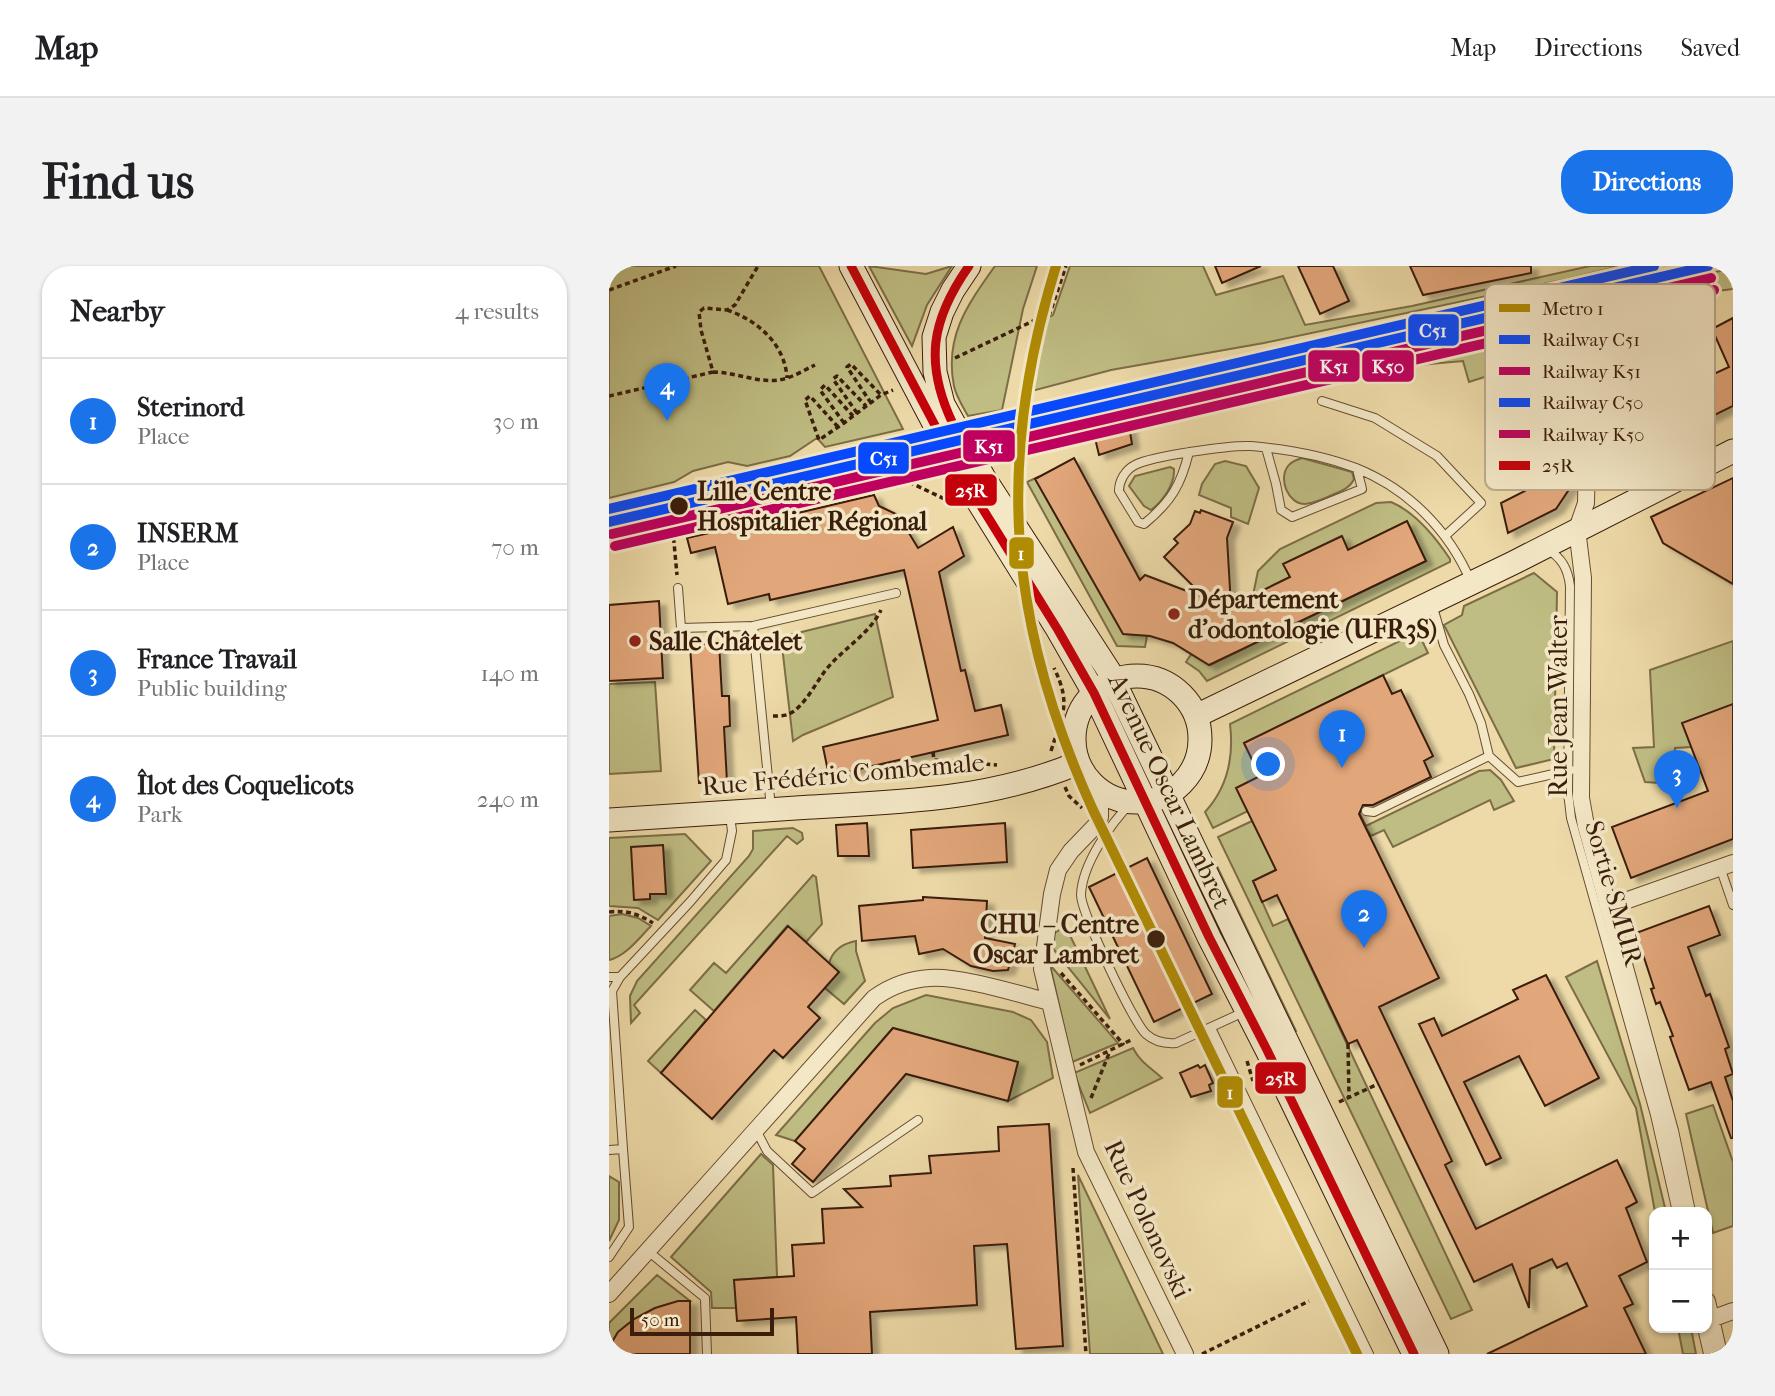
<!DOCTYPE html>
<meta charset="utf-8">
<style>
body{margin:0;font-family:"IM FELL French Canon",serif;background:#f2f2f2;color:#202124}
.controls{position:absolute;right:21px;bottom:21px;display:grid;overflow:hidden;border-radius:14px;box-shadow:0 2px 5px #0004}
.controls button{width:63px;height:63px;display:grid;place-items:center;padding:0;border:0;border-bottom:2px solid #e0e0e0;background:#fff;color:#202124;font:35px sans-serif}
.scale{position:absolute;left:21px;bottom:18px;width:144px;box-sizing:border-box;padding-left:7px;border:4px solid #3a1d0b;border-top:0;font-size:19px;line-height:24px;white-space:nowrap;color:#3a1d0b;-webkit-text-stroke:5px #f3e7c6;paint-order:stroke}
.you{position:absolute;left:660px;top:499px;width:24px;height:24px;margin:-18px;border:5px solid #fff;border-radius:50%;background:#1a73e8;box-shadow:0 0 0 10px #1a73e833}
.badge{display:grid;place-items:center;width:46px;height:46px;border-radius:50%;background:#1a73e8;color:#fff;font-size:23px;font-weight:700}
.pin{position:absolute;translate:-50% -58px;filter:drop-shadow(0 2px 4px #0008)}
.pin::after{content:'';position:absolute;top:37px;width:24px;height:21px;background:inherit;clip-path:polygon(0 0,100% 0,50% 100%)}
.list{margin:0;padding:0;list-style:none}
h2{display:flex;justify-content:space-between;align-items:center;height:91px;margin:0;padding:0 28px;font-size:30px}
h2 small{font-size:23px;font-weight:400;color:#757577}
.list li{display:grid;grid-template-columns:46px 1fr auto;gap:21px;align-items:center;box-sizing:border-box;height:126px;padding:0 28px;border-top:2px solid #e0e0e0}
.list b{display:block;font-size:26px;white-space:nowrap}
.list p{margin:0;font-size:23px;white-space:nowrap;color:#757577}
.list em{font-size:23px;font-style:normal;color:#757577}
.map{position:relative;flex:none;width:1124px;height:1088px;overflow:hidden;border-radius:28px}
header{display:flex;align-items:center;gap:42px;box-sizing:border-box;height:98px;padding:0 35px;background:#fff;border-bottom:2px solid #e0e0e0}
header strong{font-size:33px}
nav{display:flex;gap:38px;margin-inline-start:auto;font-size:24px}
.intro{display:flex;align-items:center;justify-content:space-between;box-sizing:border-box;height:168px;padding:0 42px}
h1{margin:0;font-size:49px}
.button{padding:18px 32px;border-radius:28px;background:#1a73e8;color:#fff;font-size:24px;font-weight:700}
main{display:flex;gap:42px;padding:0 42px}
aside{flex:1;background:#fff;border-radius:28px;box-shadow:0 2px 5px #0004}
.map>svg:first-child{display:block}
</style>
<header>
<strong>Map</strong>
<nav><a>Map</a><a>Directions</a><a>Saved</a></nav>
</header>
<div class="intro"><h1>Find us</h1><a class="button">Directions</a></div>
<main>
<aside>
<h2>Nearby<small>4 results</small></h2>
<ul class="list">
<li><span class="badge">1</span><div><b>Sterinord</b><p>Place</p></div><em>30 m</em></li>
<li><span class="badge">2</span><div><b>INSERM</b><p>Place</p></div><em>70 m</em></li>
<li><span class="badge">3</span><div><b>France Travail</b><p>Public building</p></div><em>140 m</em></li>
<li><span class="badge">4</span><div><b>Îlot des Coquelicots</b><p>Park</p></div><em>240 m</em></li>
</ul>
</aside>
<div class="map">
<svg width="1124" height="1088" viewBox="0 0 1124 1088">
<defs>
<filter id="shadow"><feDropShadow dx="7" dy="4.5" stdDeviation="2" flood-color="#0004"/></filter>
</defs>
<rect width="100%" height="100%" fill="#eddaa8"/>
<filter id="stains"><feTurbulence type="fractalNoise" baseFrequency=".00286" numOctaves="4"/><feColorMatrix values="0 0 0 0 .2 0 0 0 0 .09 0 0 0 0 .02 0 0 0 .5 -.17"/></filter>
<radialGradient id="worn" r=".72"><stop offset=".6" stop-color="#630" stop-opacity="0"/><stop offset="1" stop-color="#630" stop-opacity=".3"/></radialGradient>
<path fill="#bfbd83" stroke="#7c6d47" stroke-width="2" d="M5,0H210L294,163L216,181L208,172L181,190L138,200L119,196L84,205L65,216L0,232V2Z
M260,0L317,8L343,0L318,39L303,80Z
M386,0H428L414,43L393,144L359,150C354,141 347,130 345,120C335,70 359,38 386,0Z
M461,0H594L607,29L674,10L696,59L803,40L981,0H1011L958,13L655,77L502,104L423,125L436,53L444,49Z
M1124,2V23L1062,31L967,50L968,67L942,74L935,92L860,116L854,95L787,101L483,166L405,191L384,194L374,176Z
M693,192L743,206L745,213C741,222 732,225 723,229C715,233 706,237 696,238C679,238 669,213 679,200C683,195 688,194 693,192Z
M616,195L637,200L650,222L639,258L622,251V242L590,229L593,218L606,198Z
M561,201L565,203C566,218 554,235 542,244L535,240L520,220L526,210Z
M429,211L428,216L538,370L536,381L508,380L418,216Z
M782,236C806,246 827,272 841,293V296L598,415L590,405L577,396L583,387L601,399L817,295L798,255L739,284L732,270L675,298L681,311L644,329L649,305L671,283L767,237Z
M925,307L948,326L945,493L907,502L835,359L853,349L855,340Z
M266,348L284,431L194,469L184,475L172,371Z
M809,366L819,387L635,477L651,510L639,545L604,562L596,546C619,521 625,491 621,458Z
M1124,375V438L1083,481L1066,482V518L1036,516L1024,482L1045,481L1041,404Z
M46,416L52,505L0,508V418Z
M881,504L892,514L905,535L885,544L881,534L784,581L775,564L762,570L756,560L644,615L664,660L679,653L863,1044L842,1053L609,571L643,555L685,580L751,548L757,560L870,505Z
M184,562L193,567L194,573L188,578L178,570L25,739L31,747L22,757L21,730L28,715L140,590L144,583V565Z
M76,568L102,595L49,654L29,642L0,640V572Z
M605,594L687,765L683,767L601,596Z
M204,609L207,611L213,658L197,676L178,660L105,745L81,724L105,697L117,707Z
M13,648L29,652L42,660C30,672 17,690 0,694V650Z
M452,663H458L501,753L442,680L444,668Z
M247,675V685L256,715L235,738L216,722C218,699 220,680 247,675Z
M988,695L1031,838L1057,946H1046L1027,842L957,711Z
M441,699L509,777L463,796Z
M317,729L404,746L422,754L438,776L444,812L399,835L409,796L284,762L186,875L167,869L266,757L284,742Z
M86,744L97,754L52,807L39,795Z
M524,782C531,796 541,801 553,812L481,847L465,807Z
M1104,839L1124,896V960L1104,967L1077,848Z
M152,888L164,899L168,1011L126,1014L127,1042H103L102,1026L62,991Z
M469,909L554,1088H481Z
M0,910L10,916V954L0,975Z
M48,1009L81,1035C47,1037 18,1052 0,1081V1057Z
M1069,1062H1082L1087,1088H1074Z"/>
<path fill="#e1a67a" stroke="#3a1d0b" stroke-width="2" filter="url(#shadow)" d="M606,0H652L613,17Z
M689,0H724L740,35L711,48Z
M801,0H922V7L814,29Z
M1124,52V140L1000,201L998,183L1034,166L1031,159L997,168L994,130L1079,108L1087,104L1092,114L1120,101L1103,63Z
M520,160L523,178L490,189L485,168Z
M465,192L531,314L536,309L596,332L555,291L569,277L565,273L581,258L586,245L591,247L592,244L624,256L618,272L622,340L681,311L674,298L733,270L739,284L798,255L817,295L600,399L564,377L541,370L514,368L426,213Z
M963,201V219L947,243L899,267L892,237Z
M1124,212V318L1054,277L1042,251Z
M265,229L270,240L289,249L309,282L344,261L355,290L330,306L352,405L356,404L366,445L392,439L399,469L220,510L214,481L329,454L295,304L161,334L160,328L119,338L106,281L82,287L78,272L148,256L143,237L171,231L176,250Z
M50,335L54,412L0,415V339Z
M110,377L113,430H120L121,460L115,461L118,516L90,517L81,379Z
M774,409L783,428L792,424L824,490L815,495L822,511L764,539H754L750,548L830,712L770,741L843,895L836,899L867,963L1008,894L1028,936L1017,942L1038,996L1010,1010L1024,1038L1015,1042L1037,1088H878L978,1040L958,997L948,1002L943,993L921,1003L920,1042L903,998L865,1016L748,774L739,778L668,629L653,636L644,615L667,604L627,522L651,510L635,477Z
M1124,438V573L1022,612L1003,561L1099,525L1073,457Z
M258,557L260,590H229L227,559Z
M396,557L398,596L304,602L302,564Z
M54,579L57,628H41V633L25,634L22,581Z
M538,592L603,728L545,756L480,621Z
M314,631L378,635L376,672L406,678L399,704L384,705L362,700L334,683L310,688L306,670L253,675L250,640L314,634Z
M1100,640L1111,669L1079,681L1097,730L1101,728L1120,781L1116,783L1124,808L1116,811L1124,835V872H1122L1102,816L1080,824L1061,771L1064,770L1051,736L1047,738L1042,723L1045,722L1027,667Z
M179,660L230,706L199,741L211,752L174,792L165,784L103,853L52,807Z
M937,709L990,812L936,840L910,790L855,816L892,892L877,899L810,758L825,752L833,770L909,733L904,724Z
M284,762L409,796L399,835L297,808L204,916L183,898L196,883L186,875Z
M589,799L591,802L596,799L604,817L600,819L602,825L582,831L571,807Z
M440,858L454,1080L407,1083L398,978L365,980L368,1039L261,1046L263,1088H189L187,1051L128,1055L125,1014L185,1010L183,979L215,977L213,943L253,941L235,923L282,920L281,910L322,907L320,890L390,885L389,861Z
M69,1035H81V1088H0V1081L9,1066L25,1053L46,1042Z"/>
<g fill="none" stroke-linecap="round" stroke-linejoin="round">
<defs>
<path id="lane" d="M713,135L766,152L828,190L872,237L836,270
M657,182L667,218L672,244L683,251L753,223L748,203
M580,186C572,219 562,236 535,258L529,256L510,225C510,215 516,204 526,199C543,190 621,179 642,180C678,183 713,189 747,202C799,223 840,264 862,316
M938,283C953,292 959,303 961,320L959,526L962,552L1046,849L1068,946
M69,322L72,362L144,360
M880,490L909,516L962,504
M523,536C502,557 473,598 472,629C472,646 524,756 537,768C546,776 555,778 567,777L635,746
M162,542L144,360L287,327
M757,545L765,546L880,490L872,457L860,428L835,379L823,338
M1111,601L1124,639
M0,711H11L81,636L117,594L123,565L121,550
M602,762L760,1088
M147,864L158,885L203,927L309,854
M0,884L14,883L3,725L11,711
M39,985L96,1032L98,1088
M0,991L20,961L14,883
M1093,1062L1099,1088"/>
<path id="street" d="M980,90L977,237L968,263L974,312L972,532L977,560L1061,865L1078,946
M486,520L491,540V551L487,559L462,585L449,604L443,628L433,703L477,886L576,1088
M999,641L1124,597
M0,1028L265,732C282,720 300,713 321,712C352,710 409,728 441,736
M1098,1035L1110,1088
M1102,1053L1124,1045"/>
<path id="secondary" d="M242,0L349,203L449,364L485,427L600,671L658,784L805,1088
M360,0L344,24L333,46L325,71L326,106L334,138L375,212L500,405L828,1088
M465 473a63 63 0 1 1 126 0a63 63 0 1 1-126 0Z
M587,450L904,297L1124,185
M0,554C67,550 135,545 202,541C294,536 384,533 469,497"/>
</defs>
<use href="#lane" stroke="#674c32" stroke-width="10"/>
<use href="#street" stroke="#674c32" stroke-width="18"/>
<use href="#secondary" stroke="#3a1d0b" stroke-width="25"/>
<path stroke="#3a1d0b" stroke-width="3.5" stroke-dasharray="5 3.5" stroke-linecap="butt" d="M0,24L67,0
M118,44C148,54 176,78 178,112
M346,92L441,47L457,0
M104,106C126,106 148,117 170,114C183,112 195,104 206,99
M0,130L104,106L92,64L90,46L95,42L118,44L126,39L149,0
M262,137L238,101L242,98L272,129
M248,147L224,113L228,110L257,140
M235,157L211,124L216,119L244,150
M229,161L201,130L196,134L210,174L235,157L272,129L284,124
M277,205L344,237
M63,255L68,309
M164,450C168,450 176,450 180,448C194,442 207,417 216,405C233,383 260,369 272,344
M442,485C453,449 463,439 445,402
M324,486L325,494L388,499
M456,521L460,530L473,542
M0,646C18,644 29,648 44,657
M452,707L515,779
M739,778L740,831
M638,795L644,815
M471,799L524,773
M482,832L501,785
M730,836L769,818
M464,902L477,1088
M593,1088L700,1035"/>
<use href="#lane" stroke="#f3e7c6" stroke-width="8"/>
<use href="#street" stroke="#f3e7c6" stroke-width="16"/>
<use href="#secondary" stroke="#f3e7c6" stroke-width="23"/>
<defs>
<path id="bus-1" d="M242,0L349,203L449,364L485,427L600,671L658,784L805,1088
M344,158C315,97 322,54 360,0"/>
</defs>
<use href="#bus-1" stroke="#f3e7c6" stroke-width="14"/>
<use href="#bus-1" stroke="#c5000a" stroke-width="9"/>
<defs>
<path id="rail-1" d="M0,256L1099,0"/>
<path id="rail-2" d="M3,268L1102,12"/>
<path id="rail-3" d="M0,243L1045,0"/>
<path id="rail-4" d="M6,280L1105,24"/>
</defs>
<use href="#rail-1" stroke="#f3e7c6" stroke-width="16"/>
<use href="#rail-2" stroke="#f3e7c6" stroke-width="16"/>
<use href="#rail-3" stroke="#f3e7c6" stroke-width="16"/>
<use href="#rail-4" stroke="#f3e7c6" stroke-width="16"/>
<use href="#rail-1" stroke="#0749ff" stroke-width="10"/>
<use href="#rail-2" stroke="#bf005f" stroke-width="10"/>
<use href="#rail-3" stroke="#0749ff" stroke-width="10"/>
<use href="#rail-4" stroke="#bf005f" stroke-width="10"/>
<defs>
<path id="metro-1" d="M447,0C386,197 399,357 484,544L748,1088"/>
</defs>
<use href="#metro-1" stroke="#f3e7c6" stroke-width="16"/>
<use href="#metro-1" stroke="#b08b04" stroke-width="10"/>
</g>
<g fill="#3a1d0b" stroke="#f3e7c6" stroke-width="2.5">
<circle cx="70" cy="240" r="10"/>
<circle cx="547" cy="673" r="10"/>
</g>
<g fill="#8f2418" stroke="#f3e7c6" stroke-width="2.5">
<circle cx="565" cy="348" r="7"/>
<circle cx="26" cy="375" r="7"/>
</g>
<g text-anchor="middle" stroke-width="7" stroke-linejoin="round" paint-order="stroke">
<g font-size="26" font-weight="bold" fill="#3a1d0b" stroke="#f3e7c6" text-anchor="start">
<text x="88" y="234">Lille Centre<tspan x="88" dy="30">Hospitalier Régional</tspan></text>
<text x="530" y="667" text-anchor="end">CHU – Centre<tspan x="530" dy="30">Oscar Lambret</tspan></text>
</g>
<g font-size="26" font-weight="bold" fill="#3a1d0b" stroke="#f3e7c6" text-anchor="start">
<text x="579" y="342">Département<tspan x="579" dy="30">d’odontologie (UFR3S)</tspan></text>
<text x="40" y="384">Salle Châtelet</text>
</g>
<g font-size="26" fill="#3a1d0b" stroke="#f3e7c6">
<text transform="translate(949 440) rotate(-90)" y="9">Rue Jean Walter</text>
<text transform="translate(234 508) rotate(-5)" y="9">Rue Frédéric Combemale</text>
<text transform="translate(561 525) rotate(65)" y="9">Avenue Oscar Lambret</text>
<text transform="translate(1005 627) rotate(74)" y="9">Sortie SMUR</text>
<text transform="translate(539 953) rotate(65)" y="9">Rue Polonovski</text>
</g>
</g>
<rect x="876" y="18" width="230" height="206" rx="10" fill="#f3e7c6" stroke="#bcaa8e" stroke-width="2"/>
<rect x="890" y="38" width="31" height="8" fill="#b08b04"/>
<rect x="890" y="69" width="31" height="9" fill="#0749ff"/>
<rect x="890" y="101" width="31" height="8" fill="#bf005f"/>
<rect x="890" y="132" width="31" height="9" fill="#0749ff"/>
<rect x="890" y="164" width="31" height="8" fill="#bf005f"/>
<rect x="890" y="195" width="31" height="9" fill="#c5000a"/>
<g font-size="19" fill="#3a1d0b">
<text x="933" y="49">Metro 1</text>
<text x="933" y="80">Railway C51</text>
<text x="933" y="112">Railway K51</text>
<text x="933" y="143">Railway C50</text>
<text x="933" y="175">Railway K50</text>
<text x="933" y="206">25R</text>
</g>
<g stroke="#f3e7c6" stroke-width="2.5">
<rect x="798" y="47" width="53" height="34" rx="7" fill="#0749ff"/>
<rect x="698" y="83" width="54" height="34" rx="7" fill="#bf005f"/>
<rect x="752" y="83" width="54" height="34" rx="7" fill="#bf005f"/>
<rect x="353" y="163" width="54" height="34" rx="7" fill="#bf005f"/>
<rect x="248" y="175" width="53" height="34" rx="7" fill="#0749ff"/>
<rect x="335" y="207" width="54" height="34" rx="7" fill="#c5000a"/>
<rect x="399" y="270" width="27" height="34" rx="7" fill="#b08b04"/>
<rect x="645" y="795" width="53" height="34" rx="7" fill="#c5000a"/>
<rect x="607" y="809" width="28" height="34" rx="7" fill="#b08b04"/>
</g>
<g font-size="19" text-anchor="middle" font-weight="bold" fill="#fff">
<text x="824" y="71">C51</text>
<text x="725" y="107">K51</text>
<text x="779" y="107">K50</text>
<text x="380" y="187">K51</text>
<text x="275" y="199">C51</text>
<text x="362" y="231">25R</text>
<text x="412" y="294">1</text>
<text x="672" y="819">25R</text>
<text x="621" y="833">1</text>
</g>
<rect width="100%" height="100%" filter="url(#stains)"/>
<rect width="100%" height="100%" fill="url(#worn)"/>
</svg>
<div class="controls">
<button>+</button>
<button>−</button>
</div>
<div class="scale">50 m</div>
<div class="you"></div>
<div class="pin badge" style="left:733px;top:502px">1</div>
<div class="pin badge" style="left:755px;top:682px">2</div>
<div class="pin badge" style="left:1068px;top:542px">3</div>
<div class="pin badge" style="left:58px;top:155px">4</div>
</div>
</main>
